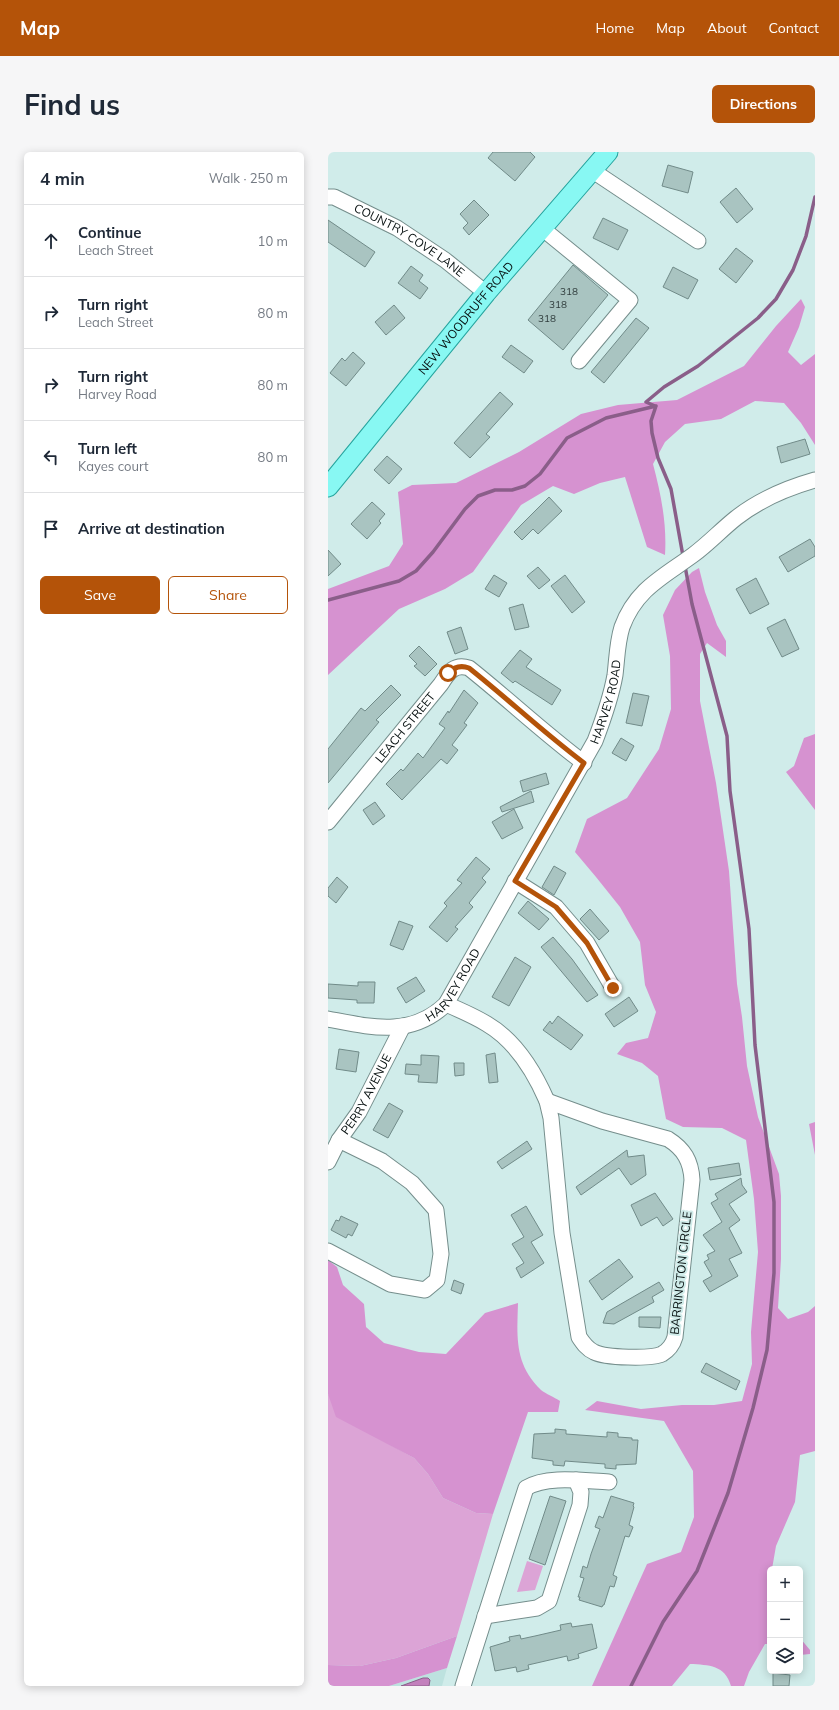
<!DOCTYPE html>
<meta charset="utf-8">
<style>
body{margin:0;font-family:Mulish,sans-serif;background:#f6f6f7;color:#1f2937}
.controls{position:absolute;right:12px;bottom:12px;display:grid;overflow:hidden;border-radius:6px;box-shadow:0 2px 10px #0003}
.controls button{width:36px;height:36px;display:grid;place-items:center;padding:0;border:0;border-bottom:1px solid #e0e1e3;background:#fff;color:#1f2937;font:20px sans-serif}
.stop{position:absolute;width:12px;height:12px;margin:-9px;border:3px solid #b45309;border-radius:50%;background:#fff}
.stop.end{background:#b45309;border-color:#fff;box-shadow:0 1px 4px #0008}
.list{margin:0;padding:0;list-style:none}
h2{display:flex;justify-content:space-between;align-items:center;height:52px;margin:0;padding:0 16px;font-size:17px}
h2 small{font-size:13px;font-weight:400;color:#747a83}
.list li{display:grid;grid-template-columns:26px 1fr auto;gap:12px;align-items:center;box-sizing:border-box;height:72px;padding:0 16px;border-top:1px solid #e0e1e3}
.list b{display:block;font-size:15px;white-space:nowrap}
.list p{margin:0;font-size:13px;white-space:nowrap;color:#747a83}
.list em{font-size:13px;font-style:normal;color:#747a83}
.actions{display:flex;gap:8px;padding:12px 16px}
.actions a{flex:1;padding:9px 0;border:1px solid #b45309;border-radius:6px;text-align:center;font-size:14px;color:#b45309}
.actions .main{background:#b45309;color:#fff}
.icon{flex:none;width:22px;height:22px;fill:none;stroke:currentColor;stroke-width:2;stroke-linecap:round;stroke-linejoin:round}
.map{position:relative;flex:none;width:487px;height:1534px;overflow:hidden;border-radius:6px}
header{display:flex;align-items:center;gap:24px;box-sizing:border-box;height:56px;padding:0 20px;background:#b45309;color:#fff}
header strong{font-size:19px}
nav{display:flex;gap:22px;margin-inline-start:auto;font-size:14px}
.intro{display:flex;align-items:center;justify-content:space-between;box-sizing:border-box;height:96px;padding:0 24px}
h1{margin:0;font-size:28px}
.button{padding:10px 18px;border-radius:6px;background:#b45309;color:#fff;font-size:14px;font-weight:700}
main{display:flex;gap:24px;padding:0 24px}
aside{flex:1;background:#fff;border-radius:6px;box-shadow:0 2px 10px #0003}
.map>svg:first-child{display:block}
</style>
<header>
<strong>Map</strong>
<nav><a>Home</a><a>Map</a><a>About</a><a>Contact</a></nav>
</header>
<div class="intro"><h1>Find us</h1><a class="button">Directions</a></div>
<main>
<aside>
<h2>4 min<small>Walk · 250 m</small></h2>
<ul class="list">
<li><svg class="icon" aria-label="ahead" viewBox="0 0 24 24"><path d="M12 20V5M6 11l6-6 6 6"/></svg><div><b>Continue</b><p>Leach Street</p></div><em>10 m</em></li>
<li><svg class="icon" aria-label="right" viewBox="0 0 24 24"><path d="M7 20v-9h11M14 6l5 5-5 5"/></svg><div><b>Turn right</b><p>Leach Street</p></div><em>80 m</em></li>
<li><svg class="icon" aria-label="right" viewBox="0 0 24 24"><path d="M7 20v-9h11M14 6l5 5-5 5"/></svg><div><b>Turn right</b><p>Harvey Road</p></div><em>80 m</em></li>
<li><svg class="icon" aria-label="left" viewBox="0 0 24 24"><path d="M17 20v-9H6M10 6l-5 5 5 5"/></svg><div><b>Turn left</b><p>Kayes court</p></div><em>80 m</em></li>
<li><svg class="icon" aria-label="arrive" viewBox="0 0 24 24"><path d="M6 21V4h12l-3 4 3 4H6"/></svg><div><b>Arrive at destination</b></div></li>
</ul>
<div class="actions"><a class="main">Save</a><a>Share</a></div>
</aside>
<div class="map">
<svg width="487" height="1534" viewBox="0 0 487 1534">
<rect width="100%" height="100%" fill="#d0ecea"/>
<path fill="#bde2df" d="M119,1516L114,1534H61Z"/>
<path fill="#dca4d6" d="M0,1242L48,1285L86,1306L100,1322L115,1346L148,1361L165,1362L129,1484L68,1506L32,1514L0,1513Z
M199,1409L215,1414L207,1438L189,1440Z"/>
<path fill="#d692d0" d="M473,147L477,155L471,175L460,200L473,213L487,202V293L473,271L456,251L427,249L393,267L357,272L337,290L325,312C333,342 339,372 337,403L319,395L297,325L272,331L246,342L225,334L193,353L145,420L117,437L71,457L0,523V437L61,414L75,392L70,340L84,333L128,331L191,300L253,262L290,253L349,248L416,214L448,174Z
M371,416L377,440L389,473L398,489V505L379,491L372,502V549L388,631L401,719L409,832L414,865L419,914L430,965L451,1022L453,1044V1107L450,1156L460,1167L480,1160L487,1154V1299L472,1303L467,1350L448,1394L444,1417H442V1492H437L421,1520L416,1534H403C397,1513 381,1513 362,1512L344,1534H264L319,1412L353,1400L366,1365L365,1319L336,1269L257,1258L269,1249L313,1257L354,1253H386L414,1249L424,1212L423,1180L430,1100L426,1047L418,988L394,976L355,975L338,967L330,924L314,911L289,902L298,891L320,886L328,860L317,833L312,790L292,755L268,725L247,700L259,667L299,646L331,597L343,557L342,504L335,463L347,438L364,420Z
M487,582V658L458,620L466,614L476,586Z
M487,970V1003L481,972Z
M0,1108L9,1115L15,1133L36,1152L38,1175L56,1191L91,1200L118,1202L157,1161L190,1151C189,1184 186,1212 213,1238C218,1242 226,1245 232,1249L230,1260H200L165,1362L148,1361L115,1346L100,1322L86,1306L8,1265L0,1242Z
M129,1484L119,1516L61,1534H0V1513L32,1514L68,1506Z
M472,1486L482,1498V1502L472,1503Z"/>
<path fill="#c380bd" stroke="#8a5e89" d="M95,1526H100L102,1528L101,1534H73Z"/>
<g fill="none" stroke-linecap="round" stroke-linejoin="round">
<path stroke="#8a5e89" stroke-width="3.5" d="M327,254L318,250L336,235L370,214L430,166L448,147L465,118L478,84L487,45
M328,254L323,269L324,281L330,306L343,337L355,404
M0,448L71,429L88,419L105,400L137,357L150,344L167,338H184L197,334L212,322L239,286L278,266L328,254
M303,1534L335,1470L369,1419L400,1341L425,1256L439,1198L446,1121V1050L427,893L421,777L402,639L399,584L364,452L357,414"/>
</g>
<path fill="#a9c4c1" stroke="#718b89" d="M165,0H202L207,5L187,29L160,6Z
M340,13L365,20L360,41L334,34Z
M408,36L425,57L409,71L392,50Z
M146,48L161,63L141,83L135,76L140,71L132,62Z
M275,66L300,78L290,98L265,86Z
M0,68L47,100L37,115L0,90Z
M408,96L425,109L408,131L391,117Z
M245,113L280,143L235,198L200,168Z
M83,114L95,123L91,129L100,136L92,147L70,131Z
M345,115L370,128L360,147L335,135Z
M66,153L77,166L58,183L47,170Z
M308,166L321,176L276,231L263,220Z
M183,193L205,209L196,221L174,205Z
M25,200L37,211L18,234L2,221L14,206L17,209Z
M172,240L185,252L158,282L162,285L142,306L126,291Z
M477,287L482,302L453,311L449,295Z
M59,304L74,317L61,332L46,318Z
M221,345L234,359L210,382L205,377L194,388L186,380Z
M44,350L57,362L51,369L53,371L39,387L23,372Z
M482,387L487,395V404L460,420L451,405Z
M0,398L13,412L0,424Z
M210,415L222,428L211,437L199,424Z
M166,423L179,431L171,445L157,437Z
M237,423L257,450L244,461L223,434Z
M428,426L441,452L422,462L408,437Z
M195,452L201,475L187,478L181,456Z
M457,467L471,497L454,505L439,476Z
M133,475L140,497L127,502L119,480Z
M91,494L109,512L97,524L86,514L89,512L81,504Z
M192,498L204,507L198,515L233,538L224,553L187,529L185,531L173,521Z
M63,533L73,543L48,568L51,570L0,631V597L33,556L37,559Z
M136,538L150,551L136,571L139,573L124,593L130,598L119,612L113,607L74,648L58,632L73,617L75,619L90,601L95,606L117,576L111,572L120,559L121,561Z
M305,541L321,544L314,574L298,571Z
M293,586L306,594L298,609L284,601Z
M218,621L221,632L195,640L192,629Z
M203,639L206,650L174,660L172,655Z
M47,650L57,664L45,673L35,658Z
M186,657L195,676L174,687L164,670Z
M148,705L162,717L154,726L158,730L141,751L145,755L127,775L130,777L119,790L101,775L119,754L116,751L134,731L129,728Z
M226,714L238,721L226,743L214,735Z
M9,725L20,735L8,751L0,744V736Z
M200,749L221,767L211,778L190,761Z
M262,757L281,779L271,788L252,767Z
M71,769L85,774L75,798L62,793Z
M225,785L244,807L270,843L259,850L213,795Z
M187,805L203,815L181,854L164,845Z
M88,825L97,839L78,851L69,836Z
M30,830H47L46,851H29V848L0,846V832L30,834Z
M301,845L310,859L286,875L277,862Z
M230,864L255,883L243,898L215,878L222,869L224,872Z
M11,897L31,900L28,920L8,917Z
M167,901L170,930L161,931L158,903Z
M93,903L111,904L109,931L90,930L91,923L77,922L78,912L93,913Z
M126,911H136V923L127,924Z
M61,951L75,959L60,986L45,978Z
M199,989L204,997L174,1017L169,1010Z
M299,998L300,1005L316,1003L318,1023L303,1033L291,1016L253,1043L248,1035Z
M411,1011L413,1023L382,1028L380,1016Z
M413,1026L414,1033L419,1040L401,1052L412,1068L401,1076L414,1101L401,1107L410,1124L382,1140L375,1129L384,1124L376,1110L381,1107L379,1103L387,1099L375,1083L394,1070L383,1051L390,1047L387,1042Z
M327,1041L345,1067L335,1074L329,1065L313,1074L303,1053Z
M198,1054L215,1083L203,1090L216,1111L193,1126L188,1116L196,1111L184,1092L196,1085L183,1063Z
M13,1064L30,1072L24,1084L20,1082L18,1086L3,1078L8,1068L11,1069Z
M291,1107L305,1125L274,1148L261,1129Z
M126,1128L136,1132L133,1142L123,1138Z
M331,1130L336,1138L324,1145L326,1150L286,1172L275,1171L279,1160Z
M311,1165H333L332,1176L311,1175Z
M378,1211L412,1229L408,1238L373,1220Z
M227,1277L238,1278V1282L279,1285V1280L290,1281V1285L304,1286V1288H310L308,1312L288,1313V1317L277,1316V1312L237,1309L236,1314L225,1313V1309L204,1306L206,1282L227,1281Z
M222,1344L238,1349L217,1413L201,1407Z
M283,1344L306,1351L305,1354L306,1355L301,1373L305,1375L301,1385L297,1384L285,1423L289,1425L286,1435L282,1434L276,1453H275L274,1455L251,1448L252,1445H250L256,1426L252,1425L255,1414L259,1416L263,1402L272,1377L267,1375L271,1364L275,1366Z
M243,1471L244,1475L264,1472L269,1496L250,1502L251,1506L240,1509L239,1504L200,1513L201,1517L189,1520L188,1515L167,1519L162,1495L182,1489L181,1485L192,1483L193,1487L207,1484L233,1478L232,1473Z
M445,1521L462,1523L461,1534H445Z"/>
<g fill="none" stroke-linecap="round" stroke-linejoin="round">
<defs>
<g id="minor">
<path d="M265,19L370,89"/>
<path id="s1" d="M0,45H6L69,76L117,108L158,141"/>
<path d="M215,77L302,148L251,209"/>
<path id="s2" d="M0,670L113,532C120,521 126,511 141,516C180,547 216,581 256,611"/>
<path d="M187,729L228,755L259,791L285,836"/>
<path d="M118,852C132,858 146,864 159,872C188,889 206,919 219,949"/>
<path id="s3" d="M0,867C42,875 83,886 118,852L267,589C275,568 283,546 287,523C289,507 289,491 294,475C308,437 335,425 365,403C380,392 393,378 408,366C431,348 459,336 487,328"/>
<path d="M219,949L274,969L340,987C356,997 363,1009 364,1028L347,1185C345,1192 341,1198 334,1202C324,1207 277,1206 266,1200C259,1197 255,1191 251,1185L234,1081L223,966Z"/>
<path id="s4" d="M0,1010L11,988L31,960L75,874"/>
<path d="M0,1099L62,1132L97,1138L109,1128L113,1102L108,1058L84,1031L54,1009L11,988"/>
<path d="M157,1464L209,1456L221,1449L252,1353L253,1340L248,1328"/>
<path d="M135,1534L198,1336C219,1323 256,1329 281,1330"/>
</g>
<g id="major">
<path id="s5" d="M0,335L158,141L280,0"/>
</g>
</defs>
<use href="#minor" stroke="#758e8c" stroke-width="17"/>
<use href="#major" stroke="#27a49e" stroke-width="21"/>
<use href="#minor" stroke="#fff" stroke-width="15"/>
<use href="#major" stroke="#88f8f3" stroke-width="19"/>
</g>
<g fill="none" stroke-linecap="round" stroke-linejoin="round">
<path stroke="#b45309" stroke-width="5" d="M120,521C126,515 133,513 141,516C180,547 216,581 256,611L187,729L228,755L259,791L285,836"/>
</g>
<g text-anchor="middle" stroke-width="4" stroke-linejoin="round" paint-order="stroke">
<g font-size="10" fill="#2f3c3c">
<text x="241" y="143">318</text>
<text x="230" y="156">318</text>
<text x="219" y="170">318</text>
</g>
<g font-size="12" fill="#060f0f" stroke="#d0ecea">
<text dy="4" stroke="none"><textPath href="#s1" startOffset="93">COUNTRY COVE LANE</textPath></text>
<text dy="4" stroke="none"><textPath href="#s5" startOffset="218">NEW WOODRUFF ROAD</textPath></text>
<text dy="4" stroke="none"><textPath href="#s3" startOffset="468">HARVEY ROAD</textPath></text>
<text dy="4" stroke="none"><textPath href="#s2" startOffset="122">LEACH STREET</textPath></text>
<text dy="4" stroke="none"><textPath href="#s3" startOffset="144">HARVEY ROAD</textPath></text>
<text dy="4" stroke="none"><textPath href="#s4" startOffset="78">PERRY AVENUE</textPath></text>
<text transform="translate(353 1121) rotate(-84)" y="4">BARRINGTON CIRCLE</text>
</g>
</g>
</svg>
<div class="controls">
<button>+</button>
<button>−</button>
<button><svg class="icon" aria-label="layers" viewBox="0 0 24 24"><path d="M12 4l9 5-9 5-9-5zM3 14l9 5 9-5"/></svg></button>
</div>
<div class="stop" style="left:120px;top:521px"></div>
<div class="stop end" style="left:285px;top:836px"></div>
</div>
</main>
